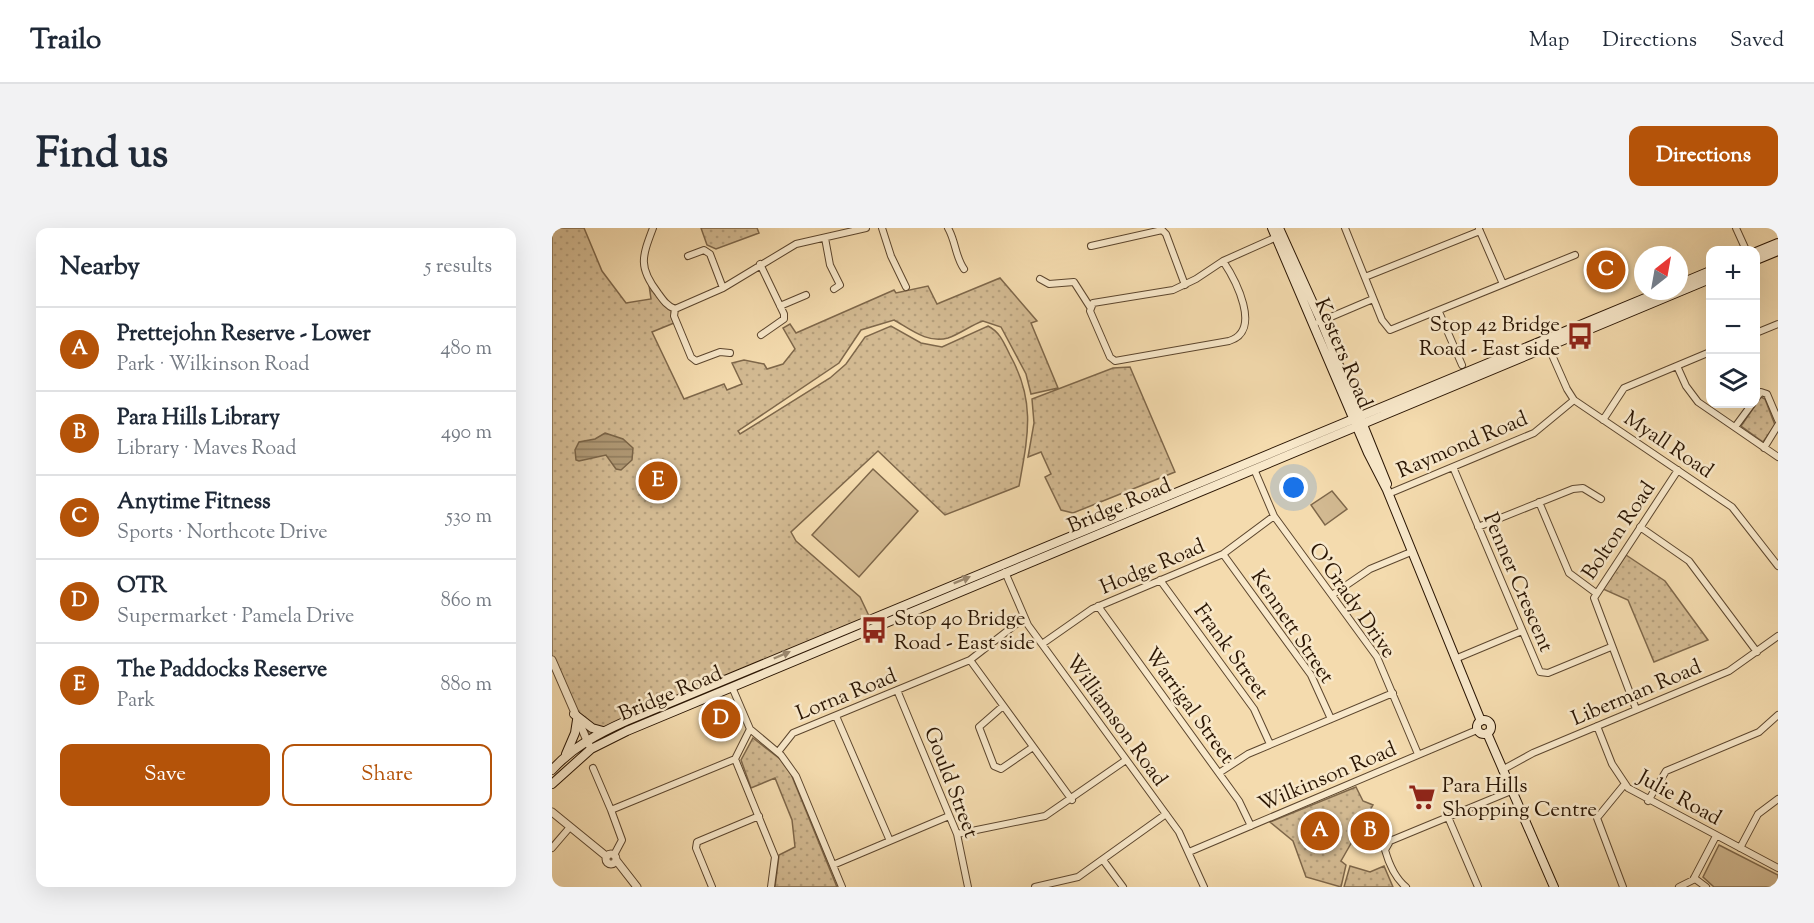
<!DOCTYPE html>
<meta charset="utf-8">
<style>
body{margin:0;font-family:"Sorts Mill Goudy",serif;background:#f2f2f3;color:#1f2937}
.controls{position:absolute;right:18px;top:18px;display:grid;overflow:hidden;border-radius:12px;box-shadow:0 6px 24px #0002}
.controls button{width:54px;height:54px;display:grid;place-items:center;padding:0;border:0;border-bottom:2px solid #e0e1e3;background:#fff;color:#1f2937;font:30px sans-serif}
.compass{position:absolute;left:1082px;top:18px;width:54px;height:54px;border-radius:50%;background:#fff;box-shadow:0 6px 24px #0002;rotate:31deg}
.you{position:absolute;left:742px;top:260px;width:21px;height:21px;margin:-15px;border:4px solid #fff;border-radius:50%;background:#1a73e8;box-shadow:0 0 0 9px #1a73e833}
.badge{display:grid;place-items:center;width:39px;height:39px;border-radius:50%;background:#b45309;color:#fff;font-size:20px;font-weight:700}
.pin{position:absolute;translate:-50% -50%;border:3px solid #fff;box-shadow:0 2px 6px #0006}
.list{margin:0;padding:0;list-style:none}
h2{display:flex;justify-content:space-between;align-items:center;height:78px;margin:0;padding:0 24px;font-size:26px}
h2 small{font-size:20px;font-weight:400;color:#747a83}
.list li{display:grid;grid-template-columns:39px 1fr auto;gap:18px;align-items:center;box-sizing:border-box;height:84px;padding:0 24px;border-top:2px solid #e0e1e3}
.list b{display:block;font-size:22px;white-space:nowrap}
.list p{margin:0;font-size:20px;white-space:nowrap;color:#747a83}
.list em{font-size:20px;font-style:normal;color:#747a83}
.actions{display:flex;gap:12px;padding:18px 24px}
.actions a{flex:1;padding:14px 0;border:2px solid #b45309;border-radius:12px;text-align:center;font-size:21px;color:#b45309}
.actions .main{background:#b45309;color:#fff}
.icon{flex:none;width:33px;height:33px;fill:none;stroke:currentColor;stroke-width:2;stroke-linecap:round;stroke-linejoin:round}
.map{position:relative;flex:none;width:1226px;height:659px;overflow:hidden;border-radius:12px}
header{display:flex;align-items:center;gap:36px;box-sizing:border-box;height:84px;padding:0 30px;background:#fff;border-bottom:2px solid #e0e1e3}
header strong{font-size:28px}
nav{display:flex;gap:33px;margin-inline-start:auto;font-size:21px}
.intro{display:flex;align-items:center;justify-content:space-between;box-sizing:border-box;height:144px;padding:0 36px}
h1{margin:0;font-size:42px}
.button{padding:15px 27px;border-radius:12px;background:#b45309;color:#fff;font-size:21px;font-weight:700}
main{display:flex;gap:36px;padding:0 36px}
aside{flex:1;background:#fff;border-radius:12px;box-shadow:0 6px 24px #0002}
.map>svg:first-child{display:block}
</style>
<header>
<strong>Trailo</strong>
<nav><a>Map</a><a>Directions</a><a>Saved</a></nav>
</header>
<div class="intro"><h1>Find us</h1><a class="button">Directions</a></div>
<main>
<aside>
<h2>Nearby<small>5 results</small></h2>
<ul class="list">
<li><span class="badge">A</span><div><b>Prettejohn Reserve - Lower</b><p>Park · Wilkinson Road</p></div><em>480 m</em></li>
<li><span class="badge">B</span><div><b>Para Hills Library</b><p>Library · Maves Road</p></div><em>490 m</em></li>
<li><span class="badge">C</span><div><b>Anytime Fitness</b><p>Sports · Northcote Drive</p></div><em>530 m</em></li>
<li><span class="badge">D</span><div><b>OTR</b><p>Supermarket · Pamela Drive</p></div><em>860 m</em></li>
<li><span class="badge">E</span><div><b>The Paddocks Reserve</b><p>Park</p></div><em>880 m</em></li>
</ul>
<div class="actions"><a class="main">Save</a><a>Share</a></div>
</aside>
<div class="map">
<svg width="1226" height="659" viewBox="0 0 1226 659">
<defs>
<pattern id="park-dots" width="8" height="8" patternUnits="userSpaceOnUse" patternTransform="scale(1.5)"><rect width="8" height="8" fill="#d2b991"/><path d="M2 2h.1M6 6h.1" fill="none" stroke="#b49e7b" stroke-width="1.8" stroke-linecap="round"/></pattern>
<pattern id="water-rules" width="6" height="5" patternUnits="userSpaceOnUse" patternTransform="scale(1.5)"><rect width="6" height="5" fill="#af9874"/><path d="M0 2.5h6" fill="none" stroke="#8f7b5d"/></pattern>
</defs>
<rect width="100%" height="100%" fill="#f4dbae"/>
<filter id="stains"><feTurbulence type="fractalNoise" baseFrequency=".00333" numOctaves="4"/><feColorMatrix values="0 0 0 0 .2 0 0 0 0 .09 0 0 0 0 .02 0 0 0 .5 -.17"/></filter>
<radialGradient id="worn" r=".72"><stop offset=".6" stop-color="#630" stop-opacity="0"/><stop offset="1" stop-color="#630" stop-opacity=".3"/></radialGradient>
<path fill="#d2b991" stroke="#7e674a" stroke-width="1.5" d="M321,241L366,283L307,349L260,307Z
M780,263L795,281L773,297L759,277Z
M1167,617L1226,647V659H1162L1151,649Z"/>
<path fill="url(#park-dots)" stroke="#7e674a" stroke-width="1.5" d="M0,0H32L50,43L74,75L99,71L97,57L119,83L122,95L100,104L132,171L172,156L175,162L190,156L180,135L192,132L212,136L215,141L231,136L243,121L231,100L238,96L244,105L342,62L344,65L376,58L385,76L448,50L485,93L479,95L506,160L479,166L474,146L449,99L431,93C419,97 408,106 396,110C376,116 358,101 342,92L309,102L287,135L186,203L188,206L278,150L294,136L313,109L339,98L369,115L390,119L436,98C448,104 452,115 458,127C484,174 476,208 467,258L393,287L326,223L239,304L244,313L308,369L318,390L41,508L37,506L0,435Z
M149,0H205L207,5L164,21L155,17Z
M578,139L623,244L521,285L509,282L493,249L499,246L489,224L476,229L482,195L480,171L561,140Z
M1209,169L1213,171L1223,197L1211,214L1189,198Z
M1074,327L1113,353L1156,412L1102,434L1076,372L1051,361Z
M201,510L228,531L239,546L285,659H223L227,627L243,619L240,592L223,550L199,560L189,532Z
M804,559L811,573L821,577L789,633L794,637L789,659L754,649L741,613L718,594Z
M798,638L818,644L832,638L841,659H792Z"/>
<path fill="url(#water-rules)" stroke="#7a6447" stroke-width="1.5" d="M53,205L71,211L81,220L80,232L69,242L64,241L54,227L27,233L24,232L23,222L27,214L43,211Z"/>
<g fill="none" stroke-linecap="round" stroke-linejoin="round">
<defs>
<path id="minor" d="M101,0C90,29 86,39 106,65C111,72 115,78 123,81
M330,0L339,28L354,59
M396,0C404,14 403,28 412,41
M793,0L830,92L838,102L1023,27
M1184,0L1194,22
M927,1L951,56
M273,10L278,37L288,57L282,61
M539,18L610,2L614,6L633,57
M136,28L152,22L158,26L171,60
M671,33C683,51 711,103 677,113L563,133L558,129L538,83L541,75L621,62L644,51L671,33L727,8
M208,36L232,86V91L209,107
M813,49L928,3
M488,51L497,56L522,54L538,79
M228,78L254,67
M123,81L171,60L244,16L314,0
M123,81L122,88L139,129L144,133L168,124L178,125
M887,84L910,137
M767,94L821,71
M1204,105L1226,96
M996,118L1015,161L1022,172L1180,279L1226,338
M1125,138L1134,158L1146,174L1226,229
M1204,170L1209,164L1215,166L1226,192
M1051,192L1072,160L1158,124
M1183,199L1200,176
M1212,220L1226,197
M901,239L988,444L996,445L1059,419
M702,241L722,288L825,429L866,526
M836,266L982,205L1022,172
M987,274L1017,345L1044,365
M926,299L1021,261L1031,260L1049,271
M1088,299L1137,333L1205,424
M671,326L759,447L779,491
M453,344L476,397L627,604L652,659
M608,352L702,481L718,516
M780,367L818,341L859,324
M546,378L687,573L699,598
M490,416L540,381L671,326L722,288
M903,431L970,403
M418,432L520,572
M180,459L198,501L229,527L244,548L290,659
M345,462L405,606L416,659
M451,478L427,499L442,538L449,541L481,519
M1084,481L1042,370L1126,242
M284,488L338,613
M1045,498L1060,536L1076,560L1226,640
M226,524L241,505L418,432L472,390
M183,531L223,629L219,659
M41,540L59,582
M950,542L981,525L1177,443L1226,408
M667,545L696,526L841,465
M1096,573L1114,543L1207,504L1226,487
M896,589L926,659
M405,606L493,588L574,532
M0,620L18,599
M1188,620L1206,586L1226,571
M637,624L925,502
M62,627L70,612L59,582L183,531L198,501
M551,632L571,659
M281,637L397,588
M1142,650L1154,659
M160,659L144,620L145,614L207,588
M483,659L526,649L614,586
M854,659C843,650 837,636 833,622L838,613L959,563
M1071,659L1045,590L1072,557
M1127,659L1141,652L1164,608"/>
<path id="tertiary" d="M0,432L37,517
M0,584L54,628
M54 631a5 5 0 1 1 10 0a5 5 0 1 1-10 0Z
M64,632L85,659"/>
<path id="secondary" d="M720,0L816,225L835,262L929,493
M727,0L769,93L835,256
M1204,24L1226,15
M1204,32L1226,23
M1127,56L1158,43
M22,486L40,500L51,503
M925 499a7 7 0 1 1 14 0a7 7 0 1 1-14 0Z
M935,505L1002,659
M14,526L23,505L25,492
M0,542C21,519 45,506 74,493L1110,63
M0,556L39,521L75,503L1158,51"/>
</defs>
<use href="#minor" stroke="#5c462e" stroke-width="8"/>
<use href="#tertiary" stroke="#5c462e" stroke-width="9"/>
<use href="#secondary" stroke="#2a1503" stroke-width="10"/>
<use href="#minor" stroke="#f8e8ca" stroke-width="6"/>
<use href="#tertiary" stroke="#f8e8ca" stroke-width="7"/>
<use href="#secondary" stroke="#f8e8ca" stroke-width="8"/>
</g>
<defs><path id="oneway-solid" d="M-6-.8H1V-3.2L6.5 0L1 3.2V.8H-6Z" transform="scale(1.5)"/></defs>
<g fill="#9b8970">
<use href="#oneway-solid" transform="translate(410 352) rotate(-22)"/>
<use href="#oneway-solid" transform="translate(230 427) rotate(-23)"/>
</g>
<defs>
<symbol id="bus-bare" viewBox="-9 -9 18 18"><path d="M-5-6H5V4H4V6H2V4H-2V6H-4V4H-5ZM-3.5-4V0h7V-4ZM-3.5 1.2v1.5H-2V1.2ZM2 1.2v1.5H3.5V1.2Z" fill="#8f2418" stroke="#f8e8ca" stroke-width="2.5" paint-order="stroke"/></symbol>
<symbol id="supermarket-bare" viewBox="-9 -9 18 18"><path d="M-6-5.5h2.5l.6 2H6L4.5 2H-2.5L-4.4-4H-6ZM-1.5 3.2a1.3 1.3 0 1 0 .1 0ZM3 3.2a1.3 1.3 0 1 0 .1 0Z" fill="#8f2418" stroke="#f8e8ca" stroke-width="2.5" paint-order="stroke"/></symbol>
</defs>
<g fill-rule="evenodd">
<use href="#bus-bare" x="1009" y="89" width="38" height="38"/>
<use href="#bus-bare" x="303" y="383" width="38" height="38"/>
<use href="#supermarket-bare" x="851" y="550" width="38" height="38"/>
</g>
<g text-anchor="middle" stroke-width="5" stroke-linejoin="round" paint-order="stroke">
<g font-size="21" fill="#2a1503" stroke="#f8e8ca" text-anchor="start">
<text x="1008" y="103" text-anchor="end">Stop 42 Bridge<tspan x="1008" dy="24">Road - East side</tspan></text>
<text x="342" y="397">Stop 40 Bridge<tspan x="342" dy="24">Road - East side</tspan></text>
<text x="890" y="564">Para Hills<tspan x="890" dy="24">Shopping Centre</tspan></text>
</g>
<g font-size="21" fill="#2a1503" stroke="#f8e8ca">
<text transform="translate(792 125) rotate(67)" y="7">Kesters Road</text>
<text transform="translate(910 216) rotate(-23)" y="7">Raymond Road</text>
<text transform="translate(1117 216) rotate(34)" y="7">Myall Road</text>
<text transform="translate(567 277) rotate(-23)" y="7">Bridge Road</text>
<text transform="translate(1066 302) rotate(-56)" y="7">Bolton Road</text>
<text transform="translate(600 338) rotate(-23)" y="7">Hodge Road</text>
<text transform="translate(967 354) rotate(67)" y="7">Penner Crescent</text>
<text transform="translate(801 372) rotate(55)" y="7">O'Grady Drive</text>
<text transform="translate(741 398) rotate(56)" y="7">Kennett Street</text>
<text transform="translate(680 423) rotate(54)" y="7">Frank Street</text>
<text transform="translate(1084 464) rotate(-23)" y="7">Liberman Road</text>
<text transform="translate(118 465) rotate(-23)" y="7">Bridge Road</text>
<text transform="translate(294 466) rotate(-22)" y="7">Lorna Road</text>
<text transform="translate(638 477) rotate(54)" y="7">Warrigal Street</text>
<text transform="translate(565 492) rotate(54)" y="7">Williamson Road</text>
<text transform="translate(775 548) rotate(-23)" y="7">Wilkinson Road</text>
<text transform="translate(400 554) rotate(69)" y="7">Gould Street</text>
<text transform="translate(1128 569) rotate(29)" y="7">Julie Road</text>
</g>
</g>
<rect width="100%" height="100%" filter="url(#stains)"/>
<rect width="100%" height="100%" fill="url(#worn)"/>
</svg>
<div class="controls">
<button>+</button>
<button>−</button>
<button><svg class="icon" aria-label="layers" viewBox="0 0 24 24"><path d="M12 4l9 5-9 5-9-5zM3 14l9 5 9-5"/></svg></button>
</div>
<svg class="compass" viewBox="-18 -18 36 36"><path d="M0-13l5 13h-10z" fill="#e53935"/><path d="M0 13l5-13h-10z" fill="#747a83"/></svg>
<div class="you"></div>
<div class="pin badge" style="left:768px;top:603px">A</div>
<div class="pin badge" style="left:818px;top:603px">B</div>
<div class="pin badge" style="left:1054px;top:42px">C</div>
<div class="pin badge" style="left:169px;top:491px">D</div>
<div class="pin badge" style="left:106px;top:253px">E</div>
</div>
</main>
